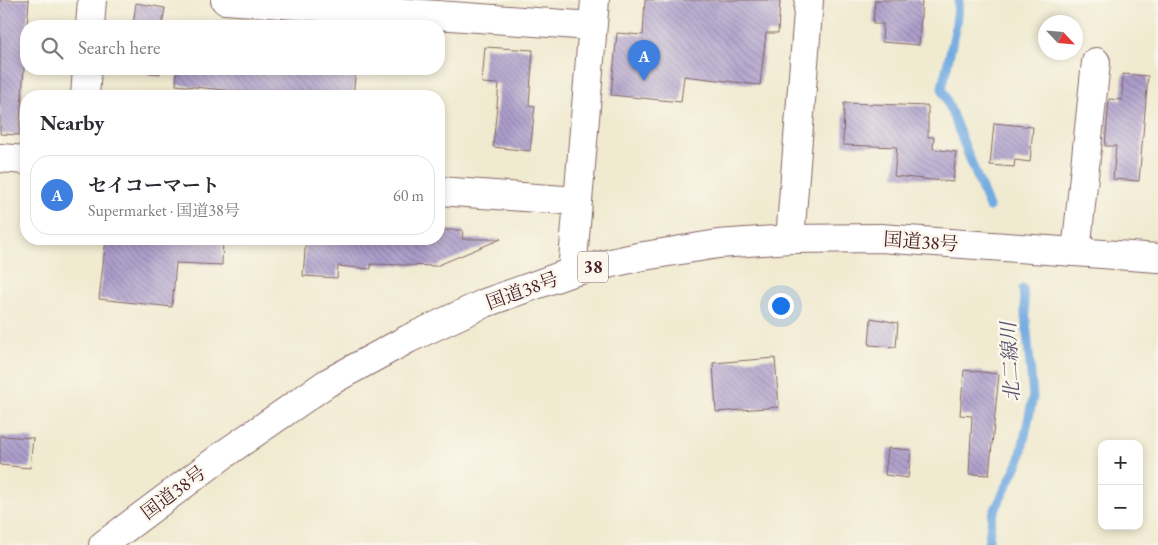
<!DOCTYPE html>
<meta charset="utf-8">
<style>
body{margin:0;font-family:"EB Garamond","Noto Serif JP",serif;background:#f2f2f3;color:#2b2b33}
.controls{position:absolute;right:15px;bottom:15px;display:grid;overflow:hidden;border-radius:10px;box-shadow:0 2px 8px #0003}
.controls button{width:45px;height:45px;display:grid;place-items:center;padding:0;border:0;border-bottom:1px solid #e1e1e2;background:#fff;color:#2b2b33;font:25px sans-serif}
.compass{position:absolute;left:1038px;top:15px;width:45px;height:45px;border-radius:50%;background:#fff;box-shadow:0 2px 8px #0003;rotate:116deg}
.you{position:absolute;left:780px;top:305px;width:18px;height:18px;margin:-12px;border:4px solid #fff;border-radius:50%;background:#1a73e8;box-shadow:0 0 0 8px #1a73e833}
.badge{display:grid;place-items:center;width:32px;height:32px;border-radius:50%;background:#0b8043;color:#fff;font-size:16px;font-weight:700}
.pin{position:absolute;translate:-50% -41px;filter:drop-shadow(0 1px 2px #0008)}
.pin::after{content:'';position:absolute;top:26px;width:18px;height:15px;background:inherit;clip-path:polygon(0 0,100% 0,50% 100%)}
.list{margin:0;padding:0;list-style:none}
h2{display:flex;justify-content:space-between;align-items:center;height:65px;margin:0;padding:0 20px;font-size:21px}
h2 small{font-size:16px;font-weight:400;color:#7c7c81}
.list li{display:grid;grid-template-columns:32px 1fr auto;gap:15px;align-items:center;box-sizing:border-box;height:80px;margin:0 10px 10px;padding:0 10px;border:1px solid #e1e1e2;border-radius:20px}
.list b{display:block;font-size:19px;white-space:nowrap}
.list p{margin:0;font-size:16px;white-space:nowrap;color:#7c7c81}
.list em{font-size:16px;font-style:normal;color:#7c7c81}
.icon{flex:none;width:28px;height:28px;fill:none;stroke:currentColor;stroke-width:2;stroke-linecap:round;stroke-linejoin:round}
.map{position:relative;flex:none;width:1158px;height:545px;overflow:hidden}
.search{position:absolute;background:#fff;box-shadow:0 2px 8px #0003;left:20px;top:20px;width:425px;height:55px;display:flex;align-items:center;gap:12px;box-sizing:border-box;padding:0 18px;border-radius:20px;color:#7c7c81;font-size:19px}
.panel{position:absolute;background:#fff;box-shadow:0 2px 8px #0003;left:20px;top:90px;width:425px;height:155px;border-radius:20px}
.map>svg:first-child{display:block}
</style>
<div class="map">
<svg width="1158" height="545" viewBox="0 0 1158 545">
<defs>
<pattern id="building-back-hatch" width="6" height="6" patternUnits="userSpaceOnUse" patternTransform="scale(1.25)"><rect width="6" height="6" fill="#ac9ecb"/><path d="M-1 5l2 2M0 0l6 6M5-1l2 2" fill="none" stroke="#8e80a5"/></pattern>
</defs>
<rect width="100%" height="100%" fill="#fbf7ec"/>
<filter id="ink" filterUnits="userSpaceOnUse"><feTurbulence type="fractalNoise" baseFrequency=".02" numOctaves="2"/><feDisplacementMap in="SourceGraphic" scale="10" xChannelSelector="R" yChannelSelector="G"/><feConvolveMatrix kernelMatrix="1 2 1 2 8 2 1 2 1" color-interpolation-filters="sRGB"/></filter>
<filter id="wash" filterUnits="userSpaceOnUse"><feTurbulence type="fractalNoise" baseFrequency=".0096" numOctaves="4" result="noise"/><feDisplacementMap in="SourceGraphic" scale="20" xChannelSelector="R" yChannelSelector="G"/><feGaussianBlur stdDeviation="1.12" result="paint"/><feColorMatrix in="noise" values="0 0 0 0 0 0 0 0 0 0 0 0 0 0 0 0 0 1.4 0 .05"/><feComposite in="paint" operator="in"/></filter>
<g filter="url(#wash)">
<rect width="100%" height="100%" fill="#f0ead0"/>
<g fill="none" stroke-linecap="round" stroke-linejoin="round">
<path stroke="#72aae1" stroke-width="9" d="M959,0L955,31L942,88L989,207
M988,545L992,516L1020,459L1033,397L1023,289"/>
</g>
<g id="blocks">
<path fill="url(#building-back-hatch)" d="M0,0H29L19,135L0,134Z
M645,0H780L778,33H766L760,85L684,76L681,102L611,95L617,33L643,35Z
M875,0H922L919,45L882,42L883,24H873Z
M136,3L165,8L162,26H133Z
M485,47L533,50L529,105L535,106L530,151L493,147L499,84L482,83Z
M127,69H160V74L127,71Z
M177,69H356L353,96H262V94L176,85Z
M1123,74L1148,76L1139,181L1113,179L1116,146H1105L1109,99L1122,100Z
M844,103L928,106V137H934L933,149L956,152L953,182L894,176L897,147L843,145Z
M994,123L1033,127L1030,162L1015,160L1014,167L990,165Z
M439,230H463L462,239H501L436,266L371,264V269L338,266L337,278L303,276L306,239H439Z
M106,239H223L222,265L176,263L172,307L99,299Z
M871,318L898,323L896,347L869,345Z
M775,358L779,407L716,412L713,363Z
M964,370L999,374L989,475L969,474L972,416L960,415Z
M0,436L33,438L30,468L0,465Z
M888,448L911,450L908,478L885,475Z"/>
</g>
</g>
<g filter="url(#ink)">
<use href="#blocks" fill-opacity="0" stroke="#846665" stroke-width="1"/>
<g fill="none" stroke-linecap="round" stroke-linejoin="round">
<defs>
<path id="minor" d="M225,0L592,26
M90,26L92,0
M85,96L87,69
M0,158L26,160
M439,191L578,201
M790,239L809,0
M1076,252L1096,62
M572,272L595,0"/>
<path id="highway" d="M103,545L230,450L327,383L408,339L485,303L572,272L638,257L718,244L790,239L880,238L1158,258"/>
</defs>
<use href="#minor" stroke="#846665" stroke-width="30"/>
<use href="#highway" stroke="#846665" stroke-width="30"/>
<use href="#minor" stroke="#fff" stroke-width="28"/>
<use href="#highway" stroke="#fff" stroke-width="28"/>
</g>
</g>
<g text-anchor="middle" stroke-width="5" stroke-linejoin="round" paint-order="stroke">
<rect fill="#fbf7ec" stroke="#7f6065" stroke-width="1" x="578" y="251.5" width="30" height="31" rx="4"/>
<g font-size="18" font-weight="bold" fill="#4a1f2b">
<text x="593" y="273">38</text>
</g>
<g font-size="19" fill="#4a1f2b" stroke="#fbf7ec">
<text transform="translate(921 241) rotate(4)" y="7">国道38号</text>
<text transform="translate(522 290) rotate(-20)" y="7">国道38号</text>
<text transform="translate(173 492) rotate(-37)" y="7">国道38号</text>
</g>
<g font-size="20" font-style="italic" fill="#58506b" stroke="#fbf7ec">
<text transform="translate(1010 362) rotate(-93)" y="7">北二線川</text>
</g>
</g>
</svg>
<div class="controls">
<button>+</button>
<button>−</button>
</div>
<svg class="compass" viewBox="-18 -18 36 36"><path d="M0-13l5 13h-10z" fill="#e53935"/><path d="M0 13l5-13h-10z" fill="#7c7c81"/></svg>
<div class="you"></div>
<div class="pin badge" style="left:644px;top:81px;background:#3f7fe0">A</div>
<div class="search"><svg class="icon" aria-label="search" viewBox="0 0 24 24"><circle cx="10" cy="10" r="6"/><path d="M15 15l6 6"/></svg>Search here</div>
<section class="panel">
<h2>Nearby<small></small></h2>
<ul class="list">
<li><span class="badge" style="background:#3f7fe0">A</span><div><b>セイコーマート</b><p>Supermarket · 国道38号</p></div><em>60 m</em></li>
</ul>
</section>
</div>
